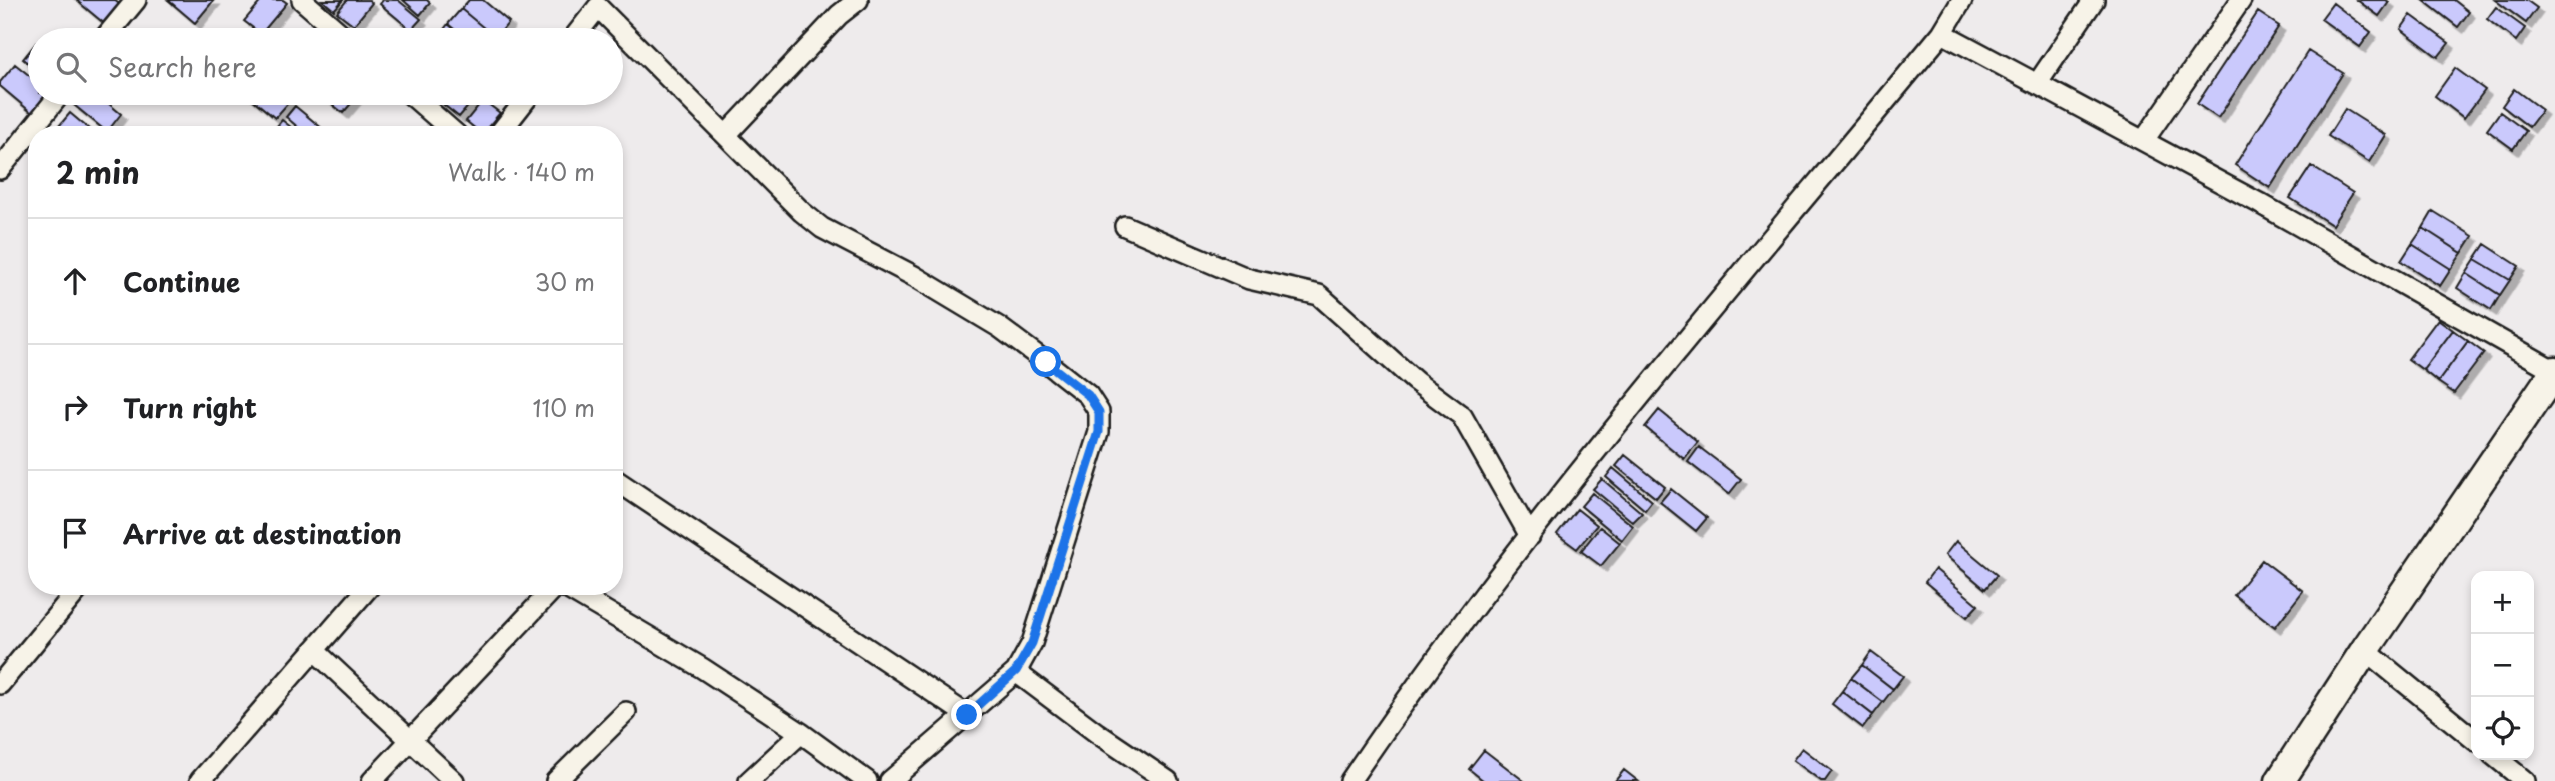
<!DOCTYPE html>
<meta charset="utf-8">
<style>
body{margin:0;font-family:"Playpen Sans",sans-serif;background:#f6f6f6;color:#202124}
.controls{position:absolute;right:21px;bottom:21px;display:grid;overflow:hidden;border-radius:14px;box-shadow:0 4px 10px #0003}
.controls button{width:63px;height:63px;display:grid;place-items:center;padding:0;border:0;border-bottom:2px solid #e0e0e0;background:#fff;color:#202124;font:35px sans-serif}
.stop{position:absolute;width:21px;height:21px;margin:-16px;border:5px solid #1a73e8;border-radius:50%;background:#fff}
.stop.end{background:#1a73e8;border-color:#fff;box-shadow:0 2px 7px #0008}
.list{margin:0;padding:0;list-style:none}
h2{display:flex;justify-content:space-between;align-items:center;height:91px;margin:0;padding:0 28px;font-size:30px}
h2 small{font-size:23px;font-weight:400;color:#757577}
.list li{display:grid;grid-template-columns:46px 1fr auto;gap:21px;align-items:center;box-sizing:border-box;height:126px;padding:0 28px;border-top:2px solid #e0e0e0}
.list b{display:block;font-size:26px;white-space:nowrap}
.list em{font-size:23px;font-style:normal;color:#757577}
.icon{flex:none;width:38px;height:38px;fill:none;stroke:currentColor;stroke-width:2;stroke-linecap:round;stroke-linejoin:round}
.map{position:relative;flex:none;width:2555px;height:781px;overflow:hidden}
.search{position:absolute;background:#fff;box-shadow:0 4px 10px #0003;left:28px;top:28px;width:595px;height:77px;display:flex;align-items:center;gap:18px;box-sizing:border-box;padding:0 24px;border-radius:38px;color:#757577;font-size:26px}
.panel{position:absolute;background:#fff;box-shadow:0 4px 10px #0003;left:28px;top:126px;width:595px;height:469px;border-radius:28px}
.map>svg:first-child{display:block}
</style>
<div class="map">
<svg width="2555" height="781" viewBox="0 0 2555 781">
<defs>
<filter id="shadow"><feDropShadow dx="5.5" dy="5.5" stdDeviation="0" flood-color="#0004"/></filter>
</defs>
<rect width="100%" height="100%" fill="#eeebec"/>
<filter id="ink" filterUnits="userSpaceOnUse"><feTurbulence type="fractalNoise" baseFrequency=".0143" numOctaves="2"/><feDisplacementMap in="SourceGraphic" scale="14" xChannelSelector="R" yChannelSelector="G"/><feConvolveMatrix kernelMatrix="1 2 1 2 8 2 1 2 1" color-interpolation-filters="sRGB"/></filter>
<g filter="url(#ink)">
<path fill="#cac9fc" stroke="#1c1c1c" stroke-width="2" filter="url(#shadow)" d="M76,0H114L122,6L106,25Z
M168,0H214L195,23Z
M262,0H283L287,3L261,34L244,21Z
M322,0H343L334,10Z
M347,0H369L372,3L354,25L337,12Z
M383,0H398L421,19L411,30L380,4Z
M403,0H427L430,3L420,15Z
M469,0H483L509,22L496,38L461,9Z
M2357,0H2386L2389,2L2379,16Z
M2423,0H2454L2469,12L2458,27Z
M2495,0H2526L2537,8L2526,23Z
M2333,3L2371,32L2360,47L2321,19Z
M2496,7L2525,28L2516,41L2487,19Z
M461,9L496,38L494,40H467L448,24Z
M2258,12L2279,26L2218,118L2197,104Z
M2411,15L2449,43L2438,57L2401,29Z
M448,24L467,40H436Z
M36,43L40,46V73L23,59Z
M2308,51L2343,73L2270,188L2235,165Z
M15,64L40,84V93H49L32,113L0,86V82Z
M2455,68L2485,90L2464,118L2435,96Z
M2514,89L2542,110L2529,127L2502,106Z
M84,93H96L121,114L107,132L74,105Z
M245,93H280L290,101L275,118Z
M333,93H360L343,113L327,100Z
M429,93H450L441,103Z
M454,93H473L477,96L459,117L444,105Z
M483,100L500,113L482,134L466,121Z
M295,106L324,130L320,135H307L286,117Z
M2345,109L2386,135L2369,162L2328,136Z
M2500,112L2526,131L2513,149L2487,130Z
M70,113L96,135H57L54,132Z
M282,120L301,135H274L272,132Z
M2311,166L2353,193L2332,225L2290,198Z
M2433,211L2473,236L2462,253L2423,228Z
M2423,228L2462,253L2451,269L2412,244Z
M2412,244L2451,269L2440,286L2401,261Z
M2485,244L2519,266L2510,280L2475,259Z
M2475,259L2510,280L2500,295L2466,273Z
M2466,273L2500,295L2491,310L2457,288Z
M2438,319L2453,330L2423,370L2408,359Z
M2453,330L2468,341L2438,382L2423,370Z
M2468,341L2484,353L2454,393L2438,382Z
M1659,410L1698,442L1684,459L1645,427Z
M1699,447L1741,479L1729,494L1688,462Z
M1625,455L1665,487L1656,498L1616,466Z
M1613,468L1652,501L1645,510L1606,477Z
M1602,479L1642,513L1633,522L1593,489Z
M1671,489L1707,518L1696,531L1660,502Z
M1592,493L1633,526L1622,540L1581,506Z
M1577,509L1597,525L1577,549L1557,534Z
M1600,527L1620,543L1601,566L1581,551Z
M1956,541L1997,575L1985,589L1945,555Z
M2262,560L2303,591L2275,627L2234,595Z
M1935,569L1978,605L1967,617L1925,582Z
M1871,652L1903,676L1893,689L1862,665Z
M1862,665L1893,689L1883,702L1851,678Z
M1851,678L1883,702L1873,715L1842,691Z
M1842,691L1873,715L1863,728L1832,704Z
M1802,748L1832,771L1825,781H1821L1793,760Z
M1484,750L1524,781H1484L1469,769Z
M1624,770L1638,781H1615Z"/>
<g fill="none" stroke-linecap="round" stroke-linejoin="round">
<defs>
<path id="street" d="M302,0L348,40
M1942,33L2259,203L2555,371
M103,40L136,0
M572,40L598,7L802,212L822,228L914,276L999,327L1046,362L1088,395L1099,412V432L1032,643L1016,672L890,781
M2037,84L2094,0
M409,93L457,135
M498,135L531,93
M726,135L839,15L858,0
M2144,140L2241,0
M0,169L61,93
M1125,226L1249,279L1319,295L1415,381L1462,416L1530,536
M614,479L967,715
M563,586L702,668L801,733L867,781
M314,650L454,781
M2365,650L2476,741
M1016,672L1097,733L1168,781
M0,684L81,586
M2493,755L2525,781
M200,781L370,586
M372,781L556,586
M556,781L626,712
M749,781L801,733
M1350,781C1528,518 1740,278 1942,33L1962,0"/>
<path id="secondary" d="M2280,781L2365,650L2555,371"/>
</defs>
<use href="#street" stroke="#1c1c1c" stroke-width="24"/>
<use href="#secondary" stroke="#1c1c1c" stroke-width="33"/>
<use href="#street" stroke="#f7f3e8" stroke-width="19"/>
<use href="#secondary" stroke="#f7f3e8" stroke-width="28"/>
</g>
</g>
<g fill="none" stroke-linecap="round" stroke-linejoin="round" filter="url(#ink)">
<path stroke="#1a73e8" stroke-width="9" d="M967,715L1016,671L1032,643L1099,432V412L1088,395L1046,362"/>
</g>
</svg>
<div class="controls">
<button>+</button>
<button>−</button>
<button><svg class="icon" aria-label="locate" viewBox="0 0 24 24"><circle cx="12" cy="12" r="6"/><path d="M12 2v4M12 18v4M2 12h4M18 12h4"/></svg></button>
</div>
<div class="stop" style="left:1046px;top:362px"></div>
<div class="stop end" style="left:967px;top:715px"></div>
<div class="search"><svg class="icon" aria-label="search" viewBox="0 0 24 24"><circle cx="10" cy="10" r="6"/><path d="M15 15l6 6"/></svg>Search here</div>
<section class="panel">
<h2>2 min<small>Walk · 140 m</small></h2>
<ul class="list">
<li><svg class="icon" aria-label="ahead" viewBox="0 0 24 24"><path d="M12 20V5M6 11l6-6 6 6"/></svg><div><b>Continue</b></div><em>30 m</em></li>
<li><svg class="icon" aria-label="right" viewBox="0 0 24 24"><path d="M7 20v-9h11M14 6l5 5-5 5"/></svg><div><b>Turn right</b></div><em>110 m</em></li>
<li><svg class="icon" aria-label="arrive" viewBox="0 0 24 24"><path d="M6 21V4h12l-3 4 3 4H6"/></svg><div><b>Arrive at destination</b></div></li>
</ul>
</section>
</div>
